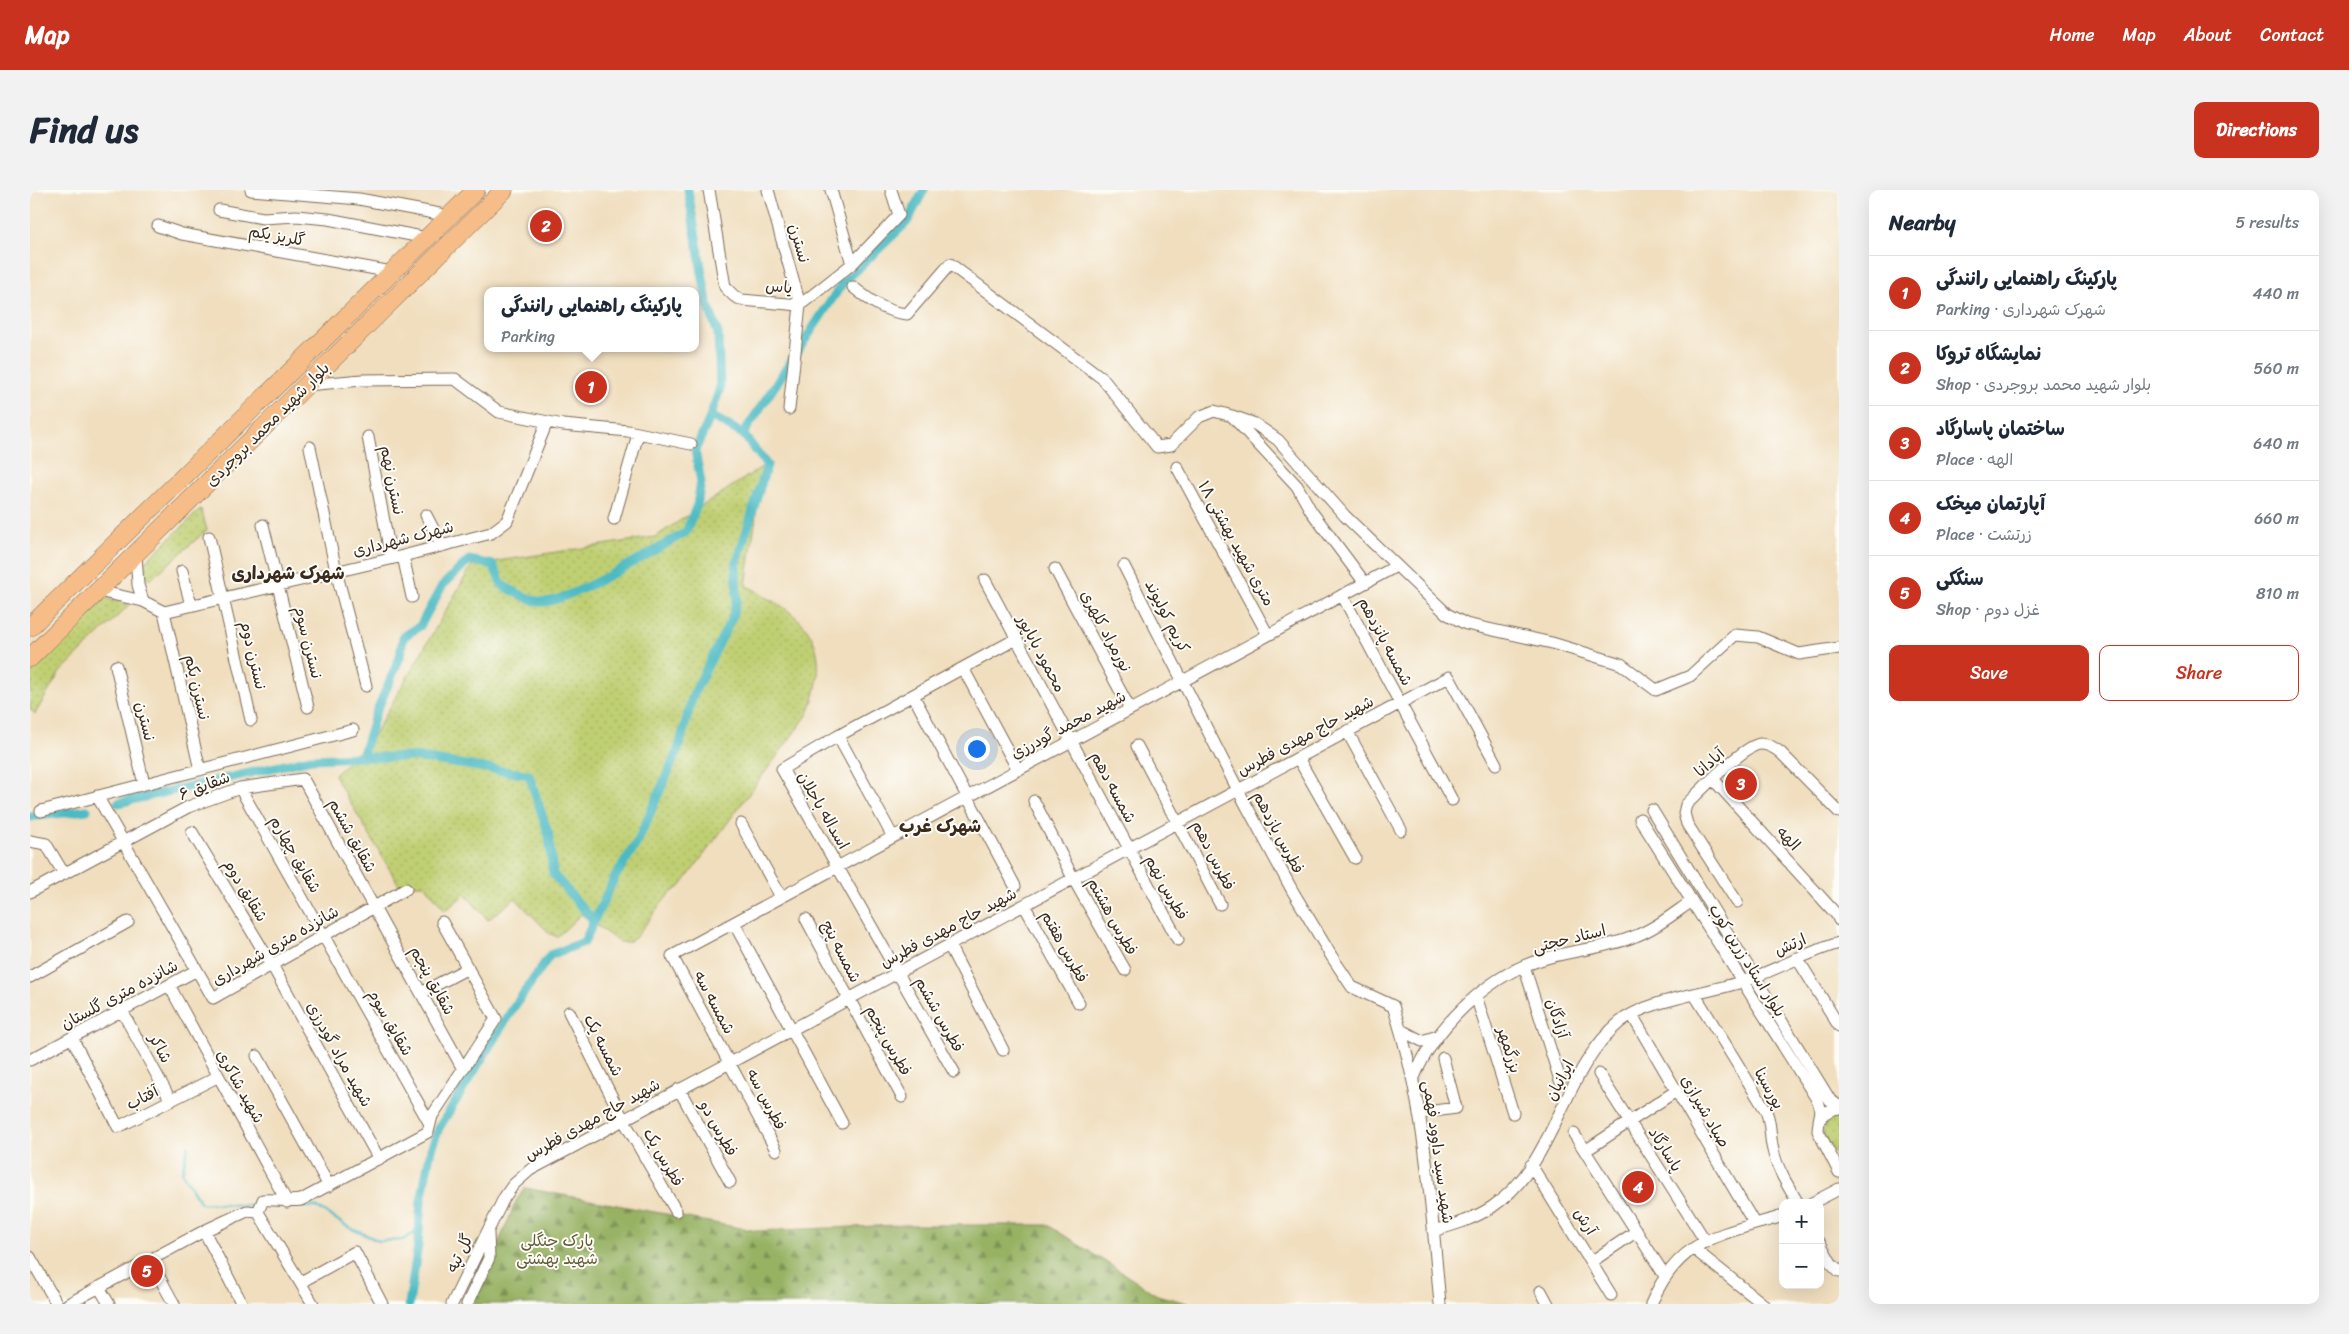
<!DOCTYPE html>
<meta charset="utf-8">
<style>
body{margin:0;font-family:Sriracha,"Playpen Sans Arabic",sans-serif;background:#f2f2f3;color:#1f2937}
.controls{position:absolute;right:15px;bottom:15px;display:grid;overflow:hidden;border-radius:10px;box-shadow:0 5px 20px #0002}
.controls button{width:45px;height:45px;display:grid;place-items:center;padding:0;border:0;border-bottom:1px solid #e0e1e3;background:#fff;color:#1f2937;font:25px sans-serif}
.you{position:absolute;left:946px;top:558px;width:18px;height:18px;margin:-12px;border:4px solid #fff;border-radius:50%;background:#1a73e8;box-shadow:0 0 0 8px #1a73e833}
.badge{display:grid;place-items:center;width:32px;height:32px;border-radius:50%;background:#c8321e;color:#fff;font-size:16px;font-weight:700}
.pin{position:absolute;translate:-50% -50%;border:2px solid #fff;box-shadow:0 1px 5px #0006}
.popup{position:absolute;left:454px;top:97px;width:215px;height:65px;box-sizing:border-box;display:grid;place-content:center;border-radius:10px;background:#fff;filter:drop-shadow(0 1px 4px #0005);font-size:16px;white-space:nowrap;color:#747a83}
.popup b{font-size:19px;color:#1f2937}
.popup::after{content:'';position:absolute;left:50%;top:100%;margin-left:-10px;border:10px solid transparent;border-top-color:#fff}
.list{margin:0;padding:0;list-style:none}
h2{display:flex;justify-content:space-between;align-items:center;height:65px;margin:0;padding:0 20px;font-size:21px}
h2 small{font-size:16px;font-weight:400;color:#747a83}
.list li{display:grid;grid-template-columns:32px 1fr auto;gap:15px;align-items:center;box-sizing:border-box;height:75px;padding:0 20px;border-top:1px solid #e0e1e3}
.list b{display:block;font-size:19px;white-space:nowrap}
.list p{margin:0;font-size:16px;white-space:nowrap;color:#747a83}
.list em{font-size:16px;font-style:normal;color:#747a83}
.actions{display:flex;gap:10px;padding:15px 20px}
.actions a{flex:1;padding:11px 0;border:1px solid #c8321e;border-radius:10px;text-align:center;font-size:18px;color:#c8321e}
.actions .main{background:#c8321e;color:#fff}
.map{position:relative;flex:none;width:1809px;height:1114px;overflow:hidden;border-radius:10px}
header{display:flex;align-items:center;gap:30px;box-sizing:border-box;height:70px;padding:0 25px;background:#c8321e;color:#fff}
header strong{font-size:24px}
nav{display:flex;gap:28px;margin-inline-start:auto;font-size:18px}
.intro{display:flex;align-items:center;justify-content:space-between;box-sizing:border-box;height:120px;padding:0 30px}
h1{margin:0;font-size:35px}
.button{padding:12px 22px;border-radius:10px;background:#c8321e;color:#fff;font-size:18px;font-weight:700}
main{display:flex;gap:30px;padding:0 30px}
aside{flex:1;background:#fff;border-radius:10px;box-shadow:0 5px 20px #0002}
.map>svg:first-child{display:block}
</style>
<header>
<strong>Map</strong>
<nav><a>Home</a><a>Map</a><a>About</a><a>Contact</a></nav>
</header>
<div class="intro"><h1>Find us</h1><a class="button">Directions</a></div>
<main>
<div class="map">
<svg width="1809" height="1114" viewBox="0 0 1809 1114">
<defs>
<pattern id="grass-dots" width="8" height="8" patternUnits="userSpaceOnUse" patternTransform="scale(1.25)"><rect width="8" height="8" fill="#bfcf72"/><path d="M2 2h.1M6 6h.1" fill="none" stroke="#a5b262" stroke-width="1.8" stroke-linecap="round"/></pattern>
<pattern id="forest-firs" width="22" height="20" patternUnits="userSpaceOnUse" patternTransform="scale(1.25)"><rect width="22" height="20" fill="#97b264"/><path d="M5 1l3.5 6h-7zM16 11l3.5 6h-7z" fill="#7c9152"/></pattern>
</defs>
<rect width="100%" height="100%" fill="#fdfcf7"/>
<filter id="ink" filterUnits="userSpaceOnUse"><feTurbulence type="fractalNoise" baseFrequency=".02" numOctaves="2"/><feDisplacementMap in="SourceGraphic" scale="10" xChannelSelector="R" yChannelSelector="G"/><feConvolveMatrix kernelMatrix="1 2 1 2 8 2 1 2 1" color-interpolation-filters="sRGB"/></filter>
<filter id="wash" filterUnits="userSpaceOnUse"><feTurbulence type="fractalNoise" baseFrequency=".0096" numOctaves="4" result="noise"/><feDisplacementMap in="SourceGraphic" scale="20" xChannelSelector="R" yChannelSelector="G"/><feGaussianBlur stdDeviation="1.12" result="paint"/><feColorMatrix in="noise" values="0 0 0 0 0 0 0 0 0 0 0 0 0 0 0 0 0 1.4 0 .05"/><feComposite in="paint" operator="in"/></filter>
<g filter="url(#wash)">
<rect width="100%" height="100%" fill="#f0debe"/>
<path fill="url(#grass-dots)" stroke="#7d7c48" d="M733,276L716,396C724,398 731,405 739,409C791,436 798,471 778,524L650,697L639,704L605,748L598,752H589L551,724L527,747L519,743L485,708L458,730L435,704L415,721L395,695H369L304,585L341,550L442,375L625,347Z
M171,319L177,340L120,390L113,384V374Z
M76,408L99,415L30,482L5,524L0,519V483Z
M1801,925H1809V970L1794,945L1793,936Z"/>
<path fill="url(#forest-firs)" stroke="#696e41" d="M495,998L727,1041L870,1035H1018L1127,1105L1161,1114H443L487,1009Z"/>
<g fill="none" stroke-linecap="round" stroke-linejoin="round">
<path stroke="#4cbac3" stroke-width="2.5" d="M158,956L152,983L171,1013L228,1016
M233,1016L287,1017L318,1037L349,1051L372,1050L388,1041"/>
<path stroke="#4cbac3" stroke-width="9" d="M681,226L713,244
M332,567H385L499,585L519,646L523,684L564,731
M88,613L281,569L332,567L345,525L370,467L373,447L390,436L412,396L439,370L463,375L472,395C483,401 498,410 511,412C533,415 633,356 656,342L667,315L671,292L665,260L679,230L690,198L688,143L677,112L658,0
M0,627L57,620
M379,1114L388,1055L391,1011L401,959L409,938L482,820L520,765L554,752L585,687L608,651L649,557L663,505L701,430L707,410L706,375L737,275L713,244L812,94L877,32L894,0"/>
</g>
</g>
<g filter="url(#ink)">
<g fill="none" stroke-linecap="round" stroke-linejoin="round">
<defs>
<path id="minor" d="M221,0L329,9L420,26
M679,0L695,97L704,106L712,110L770,115L822,74L869,25L861,0
M738,0L770,115L759,219
M801,0L822,74
M189,20L233,28L266,26L298,29L397,48
M128,36L152,44L362,82
M823,97C839,110 855,122 877,124L920,74L1072,188L1127,257L1141,255L1169,227L1184,221L1202,226L1267,296L1281,321L1335,393
M277,195L332,190L425,189L469,222L533,235L598,241L661,254
M1202,226L1225,234L1248,250L1315,326L1417,424L1436,434L1522,453L1591,474L1626,500L1660,486L1705,445L1728,447L1769,464L1809,458
M338,247L361,368
M280,257L306,381L336,496
M1147,277L1238,445
M396,325L412,356
M584,329L608,244
M233,335L278,517
M179,347L221,530
M106,364L108,395L113,411
M373,366L382,407
M1094,376L1208,600L1262,700L1302,767L1322,797L1363,816C1395,913 1401,1014 1410,1114
M1025,379L1100,519
M152,381L161,415
M955,390L1148,750
M68,401L113,411L134,422L373,366L461,343L477,331L517,232
M1312,405L1422,610
M134,422L170,580
M86,476L114,594
M933,478L988,580
M883,505L985,696
M1317,541L1371,640
M808,546L863,647
M1107,556L1190,714
M1268,568L1325,668
M1683,589L1807,725L1809,730
M210,598L400,934
M67,606L183,808L376,699
M1004,611L1043,688L1095,780
M1622,620L1800,910L1809,916
M11,621L323,540
M1610,629L1788,911L1791,921L1789,931
M711,634L751,707
M162,642L242,775L349,969
M0,651L16,654L34,684
M0,702L158,617L210,598L273,589L433,879
M1707,712L1657,634L1654,623L1656,615C1669,602 1715,554 1731,554C1739,554 1745,558 1751,563L1809,622
M994,715L1049,813
M776,729L872,907
M704,733L812,933
M919,755L973,860
M1767,768L1809,836
M1494,776L1530,890
M0,787L98,732
M139,795L257,1012
M391,803L438,778
M1665,805L1735,919C1742,932 1739,946 1743,960C1747,979 1758,996 1768,1013
M1446,806L1483,923
M92,821L141,911
M539,822L593,929L646,1021
M1602,825L1724,1033
M1371,840L1392,851L1408,846
M42,848L88,937L187,887
M227,866L299,996
M0,870L167,780
M924,882L752,579L808,546L986,449
M1569,884L1676,1052
M1383,890C1403,839 1457,786 1510,770C1541,760 1573,759 1603,747C1625,739 1643,724 1662,711
M649,899L700,992
M1809,918C1795,920 1788,927 1788,941L1809,982
M1390,923L1426,918L1413,868
M1544,944L1635,1086
M746,960L642,766L1361,379
M1555,961L1646,901
M1501,975L1581,1105
M1782,1013L1809,999
M228,1022L233,1010C246,1009 258,1012 271,1010L398,942L402,926L466,829L412,732
M228,1022L283,1114
M174,1041L212,1114
M1403,1041C1423,1035 1444,1029 1462,1017C1527,973 1531,881 1590,832C1617,810 1677,803 1711,792C1744,781 1775,763 1809,753
M1790,1053L1801,1073L1809,1081
M1664,1059L1733,1114
M0,1067L27,1114
M120,1070L144,1114
M1561,1072L1607,1041
M271,1092L325,1062L352,1114
M69,1097L79,1114
M1511,1101L1518,1114
M38,1114L174,1041L217,1021L228,1022
M422,1114L474,1008L483,995L500,980L1419,487L1466,574
M437,1114L459,1068L458,1043
M1621,1114C1649,1047 1691,1045 1753,1026"/>
<path id="highway" d="M0,437L446,0
M0,468L474,0"/>
</defs>
<use href="#minor" stroke="#7a6956" stroke-width="13"/>
<use href="#highway" stroke="#7a6956" stroke-width="19"/>
<use href="#minor" stroke="#fff" stroke-width="11"/>
<use href="#highway" stroke="#f7bd88" stroke-width="18"/>
</g>
</g>
<g text-anchor="middle" stroke-width="4" stroke-linejoin="round" paint-order="stroke">
<g font-size="16" fill="#3b2a1e" stroke="#fdfcf7">
<text transform="translate(247 45) rotate(10)" y="6">گلریز یکم</text>
<text transform="translate(770 53) rotate(74)" y="6">نسترن</text>
<text transform="translate(749 96) rotate(5)" y="6">یاس</text>
<text transform="translate(237 234) rotate(-45)" y="6">بلوار شهید محمد بروجردی</text>
<text transform="translate(363 290) rotate(79)" y="6">نسترن نهم</text>
<text transform="translate(373 348) rotate(-14)" y="6">شهرک شهرداری</text>
<text transform="translate(1207 353) rotate(61)" y="6">۱۸ متری شهید بهشتی</text>
<text transform="translate(1138 426) rotate(63)" y="6">کریم کولیوند</text>
<text transform="translate(1077 441) rotate(62)" y="6">نورمراد کلهری</text>
<text transform="translate(1356 451) rotate(62)" y="6">شمسه پانزدهم</text>
<text transform="translate(279 452) rotate(76)" y="6">نسترن سوم</text>
<text transform="translate(1012 463) rotate(62)" y="6">محمود باباپور</text>
<text transform="translate(224 465) rotate(77)" y="6">نسترن دوم</text>
<text transform="translate(168 497) rotate(77)" y="6">نسترن یکم</text>
<text transform="translate(116 531) rotate(76)" y="6">نسترن</text>
<text transform="translate(1038 534) rotate(-28)" y="6">شهید محمد گودرزی</text>
<text transform="translate(1275 545) rotate(-28)" y="6">شهید حاج مهدی فطرس</text>
<text transform="translate(1679 572) rotate(-42)" y="6">آپادانا</text>
<text transform="translate(174 595) rotate(-21)" y="6">شقایق ۶</text>
<text transform="translate(1084 597) rotate(62)" y="6">شمسه دهم</text>
<text transform="translate(794 620) rotate(60)" y="6">اسداله باجلان</text>
<text transform="translate(1249 642) rotate(62)" y="6">فطرس یازدهم</text>
<text transform="translate(323 645) rotate(61)" y="6">شقایق ششم</text>
<text transform="translate(1759 648) rotate(47)" y="6">الهه</text>
<text transform="translate(266 664) rotate(60)" y="6">شقایق چهارم</text>
<text transform="translate(1184 665) rotate(63)" y="6">فطرس دهم</text>
<text transform="translate(1137 697) rotate(61)" y="6">فطرس نهم</text>
<text transform="translate(216 700) rotate(59)" y="6">شقایق دوم</text>
<text transform="translate(1083 726) rotate(61)" y="6">فطرس هشتم</text>
<text transform="translate(918 737) rotate(-28)" y="6">شهید حاج مهدی فطرس</text>
<text transform="translate(1539 748) rotate(-14)" y="6">استاد حجتی</text>
<text transform="translate(1760 754) rotate(-23)" y="6">ارتش</text>
<text transform="translate(245 755) rotate(-30)" y="6">شانزده متری شهرداری</text>
<text transform="translate(1035 756) rotate(61)" y="6">فطرس هفتم</text>
<text transform="translate(812 761) rotate(63)" y="6">شمسه پنج</text>
<text transform="translate(1718 770) rotate(58)" y="6">بلوار استاد زرین کوب</text>
<text transform="translate(403 790) rotate(61)" y="6">شقایق پنجم</text>
<text transform="translate(89 804) rotate(-28)" y="6">شانزده متری گلستان</text>
<text transform="translate(685 812) rotate(62)" y="6">شمسه سه</text>
<text transform="translate(910 824) rotate(61)" y="6">فطرس ششم</text>
<text transform="translate(1528 828) rotate(72)" y="6">آزادگان</text>
<text transform="translate(361 832) rotate(60)" y="6">شقایق سوم</text>
<text transform="translate(859 850) rotate(61)" y="6">فطرس پنجم</text>
<text transform="translate(574 855) rotate(63)" y="6">شمسه یک</text>
<text transform="translate(131 858) rotate(62)" y="6">شاکر</text>
<text transform="translate(1480 860) rotate(73)" y="6">بزرگمهر</text>
<text transform="translate(310 864) rotate(61)" y="6">شهید مراد گودرزی</text>
<text transform="translate(1529 890) rotate(-62)" y="6">ایرانیان</text>
<text transform="translate(211 896) rotate(61)" y="6">شهید شاکری</text>
<text transform="translate(1740 898) rotate(61)" y="6">پورسینا</text>
<text transform="translate(112 907) rotate(-27)" y="6">آفتاب</text>
<text transform="translate(737 909) rotate(62)" y="6">فطرس سه</text>
<text transform="translate(1676 921) rotate(60)" y="6">صیاد شیرازی</text>
<text transform="translate(562 929) rotate(-29)" y="6">شهید حاج مهدی فطرس</text>
<text transform="translate(689 938) rotate(61)" y="6">فطرس دو</text>
<text transform="translate(1636 959) rotate(58)" y="6">پاسارگاد</text>
<text transform="translate(1409 962) rotate(82)" y="6">شهید سید داوود فهمی</text>
<text transform="translate(634 967) rotate(60)" y="6">فطرس یک</text>
<text transform="translate(1556 1031) rotate(58)" y="6">آرش</text>
<text transform="translate(429 1063) rotate(-64)" y="6">گل تپه</text>
</g>
<g font-size="16" fill="#635c37" stroke="#fdfcf7">
<text x="527" y="1056">پارک جنگلی<tspan x="527" dy="18">شهید بهشتی</tspan></text>
</g>
<g font-size="18" font-weight="bold" fill="#3b2a1e" stroke="#fdfcf7">
<text x="258" y="389">شهرک شهرداری</text>
<text x="910" y="642">شهرک غرب</text>
</g>
</g>
</svg>
<div class="controls">
<button>+</button>
<button>−</button>
</div>
<div class="you"></div>
<div class="pin badge" style="left:561px;top:197px">1</div>
<div class="popup"><b>پارکینگ راهنمایی رانندگی</b>Parking</div>
<div class="pin badge" style="left:516px;top:36px">2</div>
<div class="pin badge" style="left:1711px;top:594px">3</div>
<div class="pin badge" style="left:1608px;top:997px">4</div>
<div class="pin badge" style="left:117px;top:1081px">5</div>
</div>
<aside>
<h2>Nearby<small>5 results</small></h2>
<ul class="list">
<li><span class="badge">1</span><div><b>پارکینگ راهنمایی رانندگی</b><p>Parking · شهرک شهرداری</p></div><em>440 m</em></li>
<li><span class="badge">2</span><div><b>نمایشگاه تروکا</b><p>Shop · بلوار شهید محمد بروجردی</p></div><em>560 m</em></li>
<li><span class="badge">3</span><div><b>ساختمان پاسارگاد</b><p>Place · الهه</p></div><em>640 m</em></li>
<li><span class="badge">4</span><div><b>آپارتمان میخک</b><p>Place · زرتشت</p></div><em>660 m</em></li>
<li><span class="badge">5</span><div><b>سنگکی</b><p>Shop · غزل دوم</p></div><em>810 m</em></li>
</ul>
<div class="actions"><a class="main">Save</a><a>Share</a></div>
</aside>
</main>
